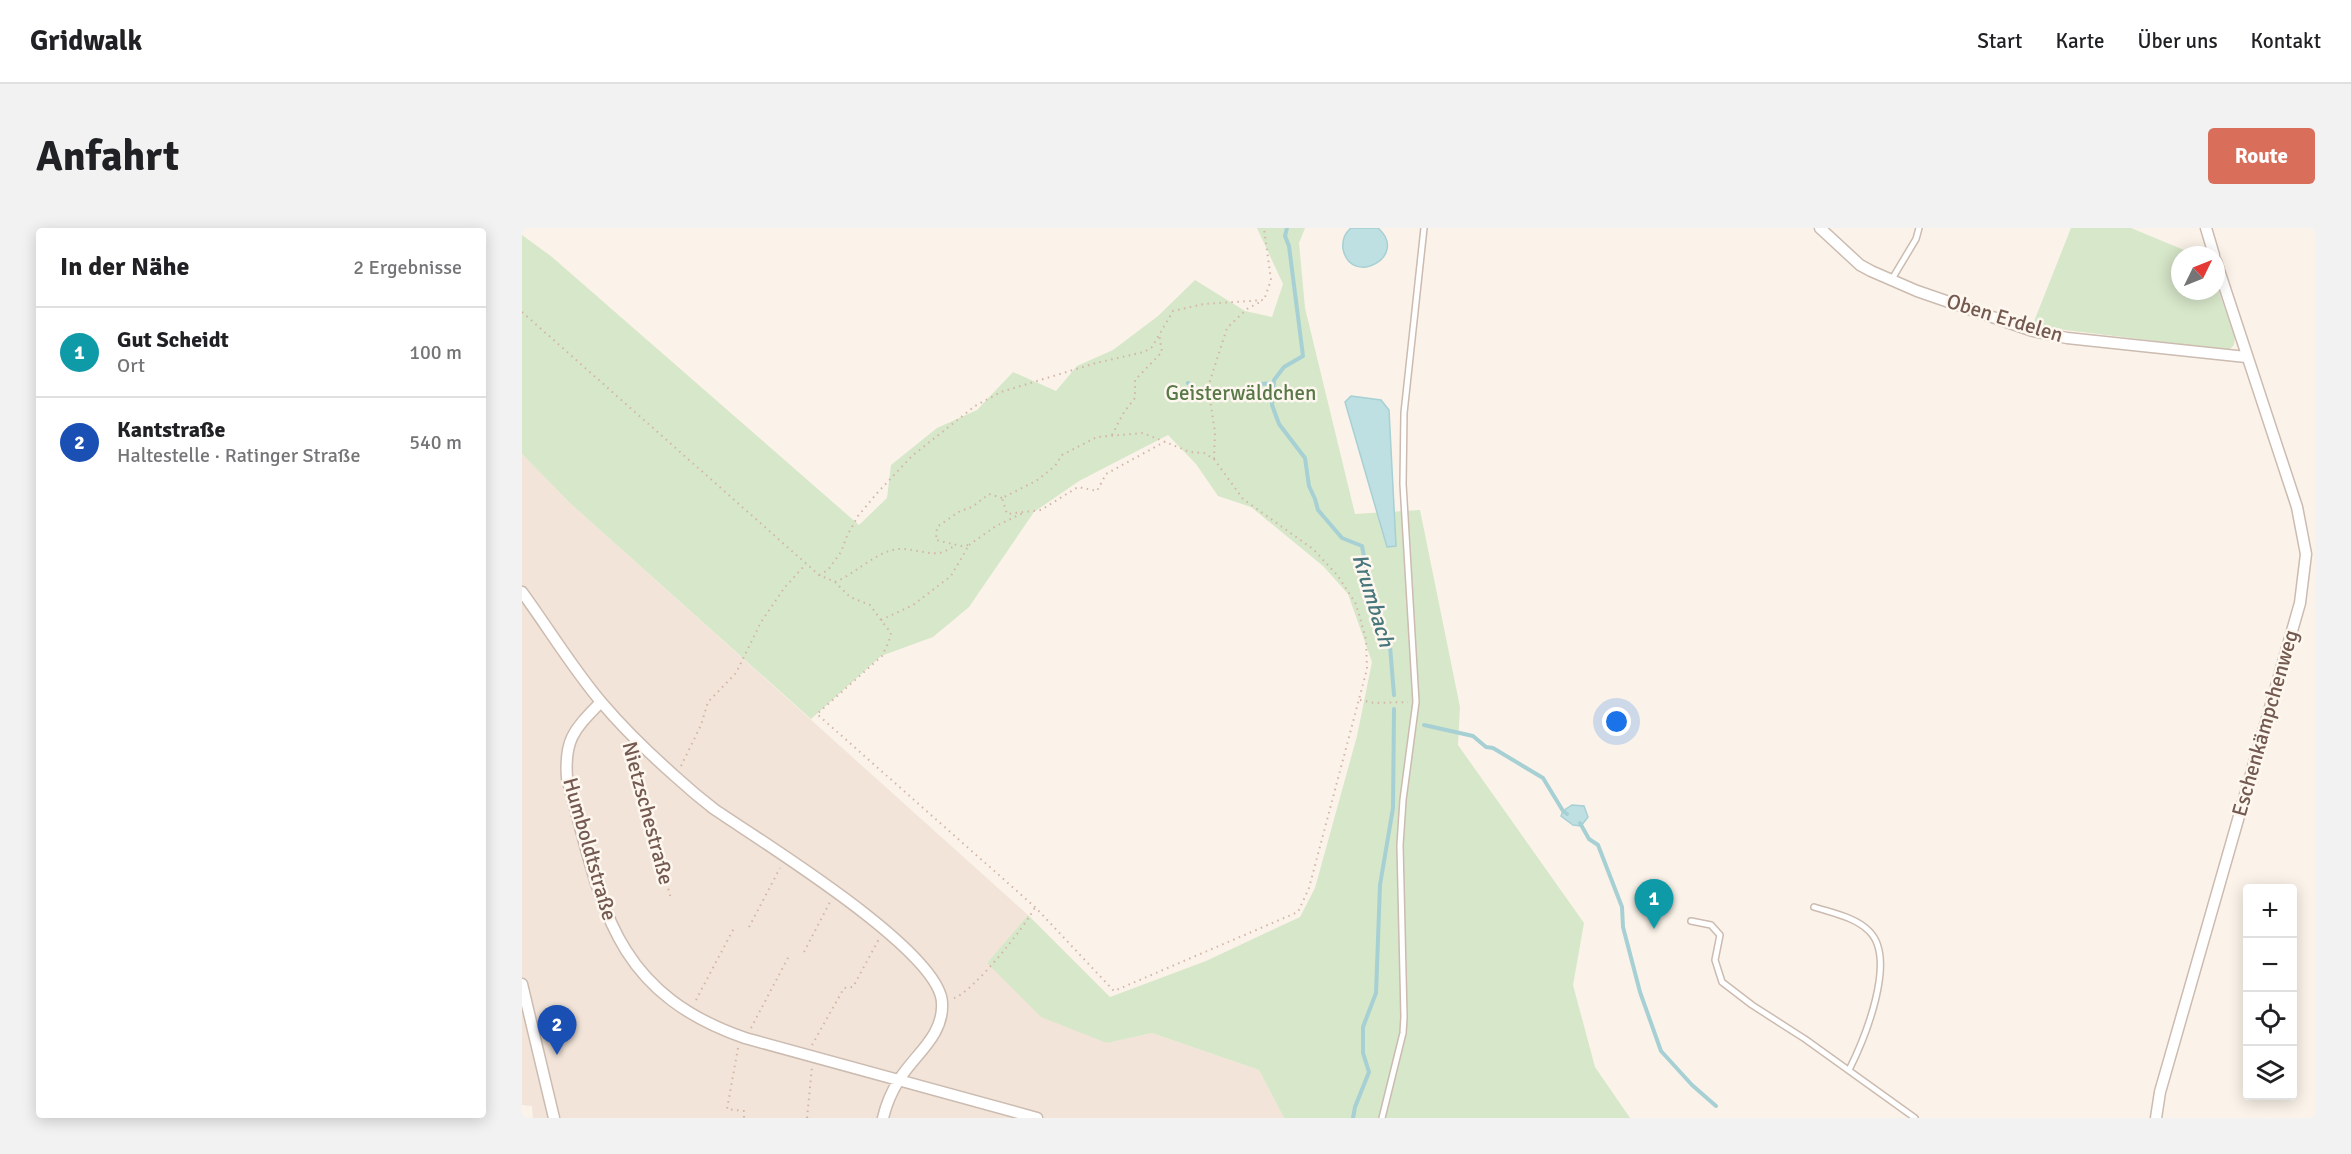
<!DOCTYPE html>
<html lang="de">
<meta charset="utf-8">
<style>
body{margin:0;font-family:Signika,sans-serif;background:#f2f2f2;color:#202124}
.controls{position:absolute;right:18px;bottom:18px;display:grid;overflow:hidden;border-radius:6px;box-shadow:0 3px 15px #0003}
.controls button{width:54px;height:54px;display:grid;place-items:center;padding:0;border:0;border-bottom:2px solid #e0e0e0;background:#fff;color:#202124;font:30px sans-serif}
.compass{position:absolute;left:1649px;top:18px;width:54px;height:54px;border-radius:50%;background:#fff;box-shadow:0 3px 15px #0003;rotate:47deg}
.you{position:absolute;left:1095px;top:494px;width:21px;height:21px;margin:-15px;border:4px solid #fff;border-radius:50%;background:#1a73e8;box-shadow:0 0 0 9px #1a73e833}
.badge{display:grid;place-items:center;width:39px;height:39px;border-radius:50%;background:#d96e5a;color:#fff;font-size:20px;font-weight:700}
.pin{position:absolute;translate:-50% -50px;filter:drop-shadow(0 2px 3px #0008)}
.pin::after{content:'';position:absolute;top:32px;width:21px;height:18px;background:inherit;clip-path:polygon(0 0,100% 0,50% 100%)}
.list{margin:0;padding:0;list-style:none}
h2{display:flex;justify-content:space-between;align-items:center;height:78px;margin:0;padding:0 24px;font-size:26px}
h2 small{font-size:20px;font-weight:400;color:#757577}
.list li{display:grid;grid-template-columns:39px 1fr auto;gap:18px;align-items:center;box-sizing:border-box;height:90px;padding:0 24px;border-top:2px solid #e0e0e0}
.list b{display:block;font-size:22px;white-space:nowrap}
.list p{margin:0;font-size:20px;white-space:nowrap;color:#757577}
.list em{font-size:20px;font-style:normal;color:#757577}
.icon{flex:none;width:33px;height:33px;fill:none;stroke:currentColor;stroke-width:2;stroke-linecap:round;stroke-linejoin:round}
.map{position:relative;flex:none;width:1793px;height:890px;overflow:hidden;border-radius:6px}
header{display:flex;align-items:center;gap:36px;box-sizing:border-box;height:84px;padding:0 30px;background:#fff;border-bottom:2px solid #e0e0e0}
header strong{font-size:28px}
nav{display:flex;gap:33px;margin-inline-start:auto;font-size:21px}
.intro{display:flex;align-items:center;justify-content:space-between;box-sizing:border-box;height:144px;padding:0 36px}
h1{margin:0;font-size:42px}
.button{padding:15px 27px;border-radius:6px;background:#d96e5a;color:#fff;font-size:21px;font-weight:700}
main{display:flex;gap:36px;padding:0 36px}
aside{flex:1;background:#fff;border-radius:6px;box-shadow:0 3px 15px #0003}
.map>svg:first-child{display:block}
</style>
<header>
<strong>Gridwalk</strong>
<nav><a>Start</a><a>Karte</a><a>Über uns</a><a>Kontakt</a></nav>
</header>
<div class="intro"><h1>Anfahrt</h1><a class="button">Route</a></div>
<main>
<aside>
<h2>In der Nähe<small>2 Ergebnisse</small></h2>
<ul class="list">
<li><span class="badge" style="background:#0f9aa8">1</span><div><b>Gut Scheidt</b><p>Ort</p></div><em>100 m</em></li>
<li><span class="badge" style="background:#1a4fb4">2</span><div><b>Kantstraße</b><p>Haltestelle · Ratinger Straße</p></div><em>540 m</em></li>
</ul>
</aside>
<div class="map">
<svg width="1793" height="890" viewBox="0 0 1793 890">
<rect width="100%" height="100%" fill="#fbf3e9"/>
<path fill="#f2e4d8" d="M0,226L49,276L506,687L465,735L585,815L630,805L737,842L762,890H11L10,878L0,877Z"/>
<path fill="#d7e7c9" d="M735,0H783L777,15L783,80L833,286L898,282L938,479L936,517L1062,695L1051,757L1073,839L1108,890H762L737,842L630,805L585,815L519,789L465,735L506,687L588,769L684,733L778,689L793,660L835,508L850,434L826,366L801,338L729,279L696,268L674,236L646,207L557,253L512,284L447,379L411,409L359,428L289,491L49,276L0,226V7L30,29L337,297L365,270L369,237L415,200L455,182L491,144L534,163L555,138L591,122L636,88L673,52L723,83L750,89L761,56Z
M1549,0H1609L1674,27H1658V63H1694V56L1713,109L1712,117L1707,122L1527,100L1511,96Z"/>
<path fill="#bfe0e3" stroke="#a6d0d4" stroke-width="1.5" d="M829,0H856C888,28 829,60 821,21C820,13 823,5 829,0Z
M829,168L859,172L867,182L874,318L865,319L823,174Z
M1050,577L1062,578L1066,589L1059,598L1051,597L1039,588L1041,583Z"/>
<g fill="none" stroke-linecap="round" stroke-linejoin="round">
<path stroke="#a6d0d4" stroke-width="4" d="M765,0L763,8L767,18L781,128L762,139L752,152L750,177L757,196L783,230L787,258L793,271L796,282L820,310L840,318L849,365L868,418L872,467
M666,155C670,157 673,162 677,164C701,177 728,152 752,156
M902,497L951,508L964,519L971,520L1021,550L1041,583L1045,586
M1058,595L1067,611L1076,617L1100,679L1101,699L1118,764L1139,823L1170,857L1194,878
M831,890L833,879L847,844L841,825V799L854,765L858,657L871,580L872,481"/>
<defs>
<path id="service" d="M1370,51L1394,11L1397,0
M1292,679C1310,685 1333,689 1347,703C1376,731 1342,812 1327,842
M1169,693L1189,697L1198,707L1193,732L1200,754L1230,777L1283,811L1393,890
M860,890L881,805L882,789L878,617L881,572L894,474L881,256L882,185L902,0"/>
<path id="minor" d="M1298,0L1338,37L1349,43L1395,63L1511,103L1545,110L1724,129
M1684,0L1692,27
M0,364C27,401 51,441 80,475C102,501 128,526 154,549C166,560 179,571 192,581C237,612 419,723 420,775C422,808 392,827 377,852C370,863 364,877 361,890
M79,474C53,501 42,510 45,550C79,672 87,763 223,810L515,890
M0,756L32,890
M1634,890L1638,864L1778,375L1784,326L1775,279L1694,33"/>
</defs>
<use href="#service" stroke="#ccbbb0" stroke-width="8"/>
<use href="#minor" stroke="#ccbbb0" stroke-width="13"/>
<path stroke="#d3b5a6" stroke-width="2" stroke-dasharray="1.5 4.5" stroke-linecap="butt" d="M0,84L297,347L313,354L328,369L348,377L359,392
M590,207L602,184L613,170V152L640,124L637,106
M692,231L693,204L686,159L705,100L725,81L738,74
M480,270L467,266L450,279L438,283L415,299L414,312L439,318L447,317L429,348L391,377L359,392L369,405L367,413L360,428L295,486L513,679L592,763L776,684L787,660L845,441L844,411L834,376L816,348L791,321L721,271L692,231L682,225L668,224L621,205L575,209L540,227L533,238L514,253L480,270L485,286L519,282L556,259L575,263L584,246L644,213
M447,317L474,298L501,285
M297,347L306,342L319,324L325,308L336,288L356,264L390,228L453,178L479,164L574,135L622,124L630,119L651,83L682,76L742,72L749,52L742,0
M313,354C333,346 350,327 371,322C387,318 403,327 417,325C423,324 429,320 434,317
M838,472L852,475L886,474
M108,522L149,671
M159,538L179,497L186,474L214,445L239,394L263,359L284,336
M227,699L258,640
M282,724L308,674
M432,770C450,765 504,698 513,679
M174,772L212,700
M229,800L268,726
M290,817L322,760L331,759L357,711
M216,820L205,881L222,883V890
M285,890L290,839"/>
<use href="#service" stroke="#fff" stroke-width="5"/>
<use href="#minor" stroke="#fff" stroke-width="10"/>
</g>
<g text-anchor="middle" stroke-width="5" stroke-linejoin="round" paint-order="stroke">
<g font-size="21" fill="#73594f" stroke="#fdf7ef">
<text transform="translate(1483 90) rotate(17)" y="7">Oben Erdelen</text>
<text transform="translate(1743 495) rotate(-74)" y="7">Eschenkämpchenweg</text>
<text transform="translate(126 585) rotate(75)" y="7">Nietzschestraße</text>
<text transform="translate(68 621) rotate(74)" y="7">Humboldtstraße</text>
</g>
<g font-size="21" fill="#597848" stroke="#fdf7ef">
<text x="719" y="172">Geisterwäldchen</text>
</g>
<g font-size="22" font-style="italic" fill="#47777d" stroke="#fdf7ef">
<text transform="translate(852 372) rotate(73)" y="8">Krumbach</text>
</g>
</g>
</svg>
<div class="controls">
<button>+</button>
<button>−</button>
<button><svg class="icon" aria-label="locate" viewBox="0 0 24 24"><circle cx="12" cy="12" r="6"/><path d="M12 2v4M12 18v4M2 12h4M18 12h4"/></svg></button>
<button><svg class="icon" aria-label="layers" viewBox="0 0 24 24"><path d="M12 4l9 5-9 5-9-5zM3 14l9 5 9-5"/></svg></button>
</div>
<svg class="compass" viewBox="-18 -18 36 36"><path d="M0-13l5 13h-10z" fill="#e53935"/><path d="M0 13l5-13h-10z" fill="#757577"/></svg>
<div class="you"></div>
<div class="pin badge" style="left:1132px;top:701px;background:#0f9aa8">1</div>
<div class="pin badge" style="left:35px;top:827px;background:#1a4fb4">2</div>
</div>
</main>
